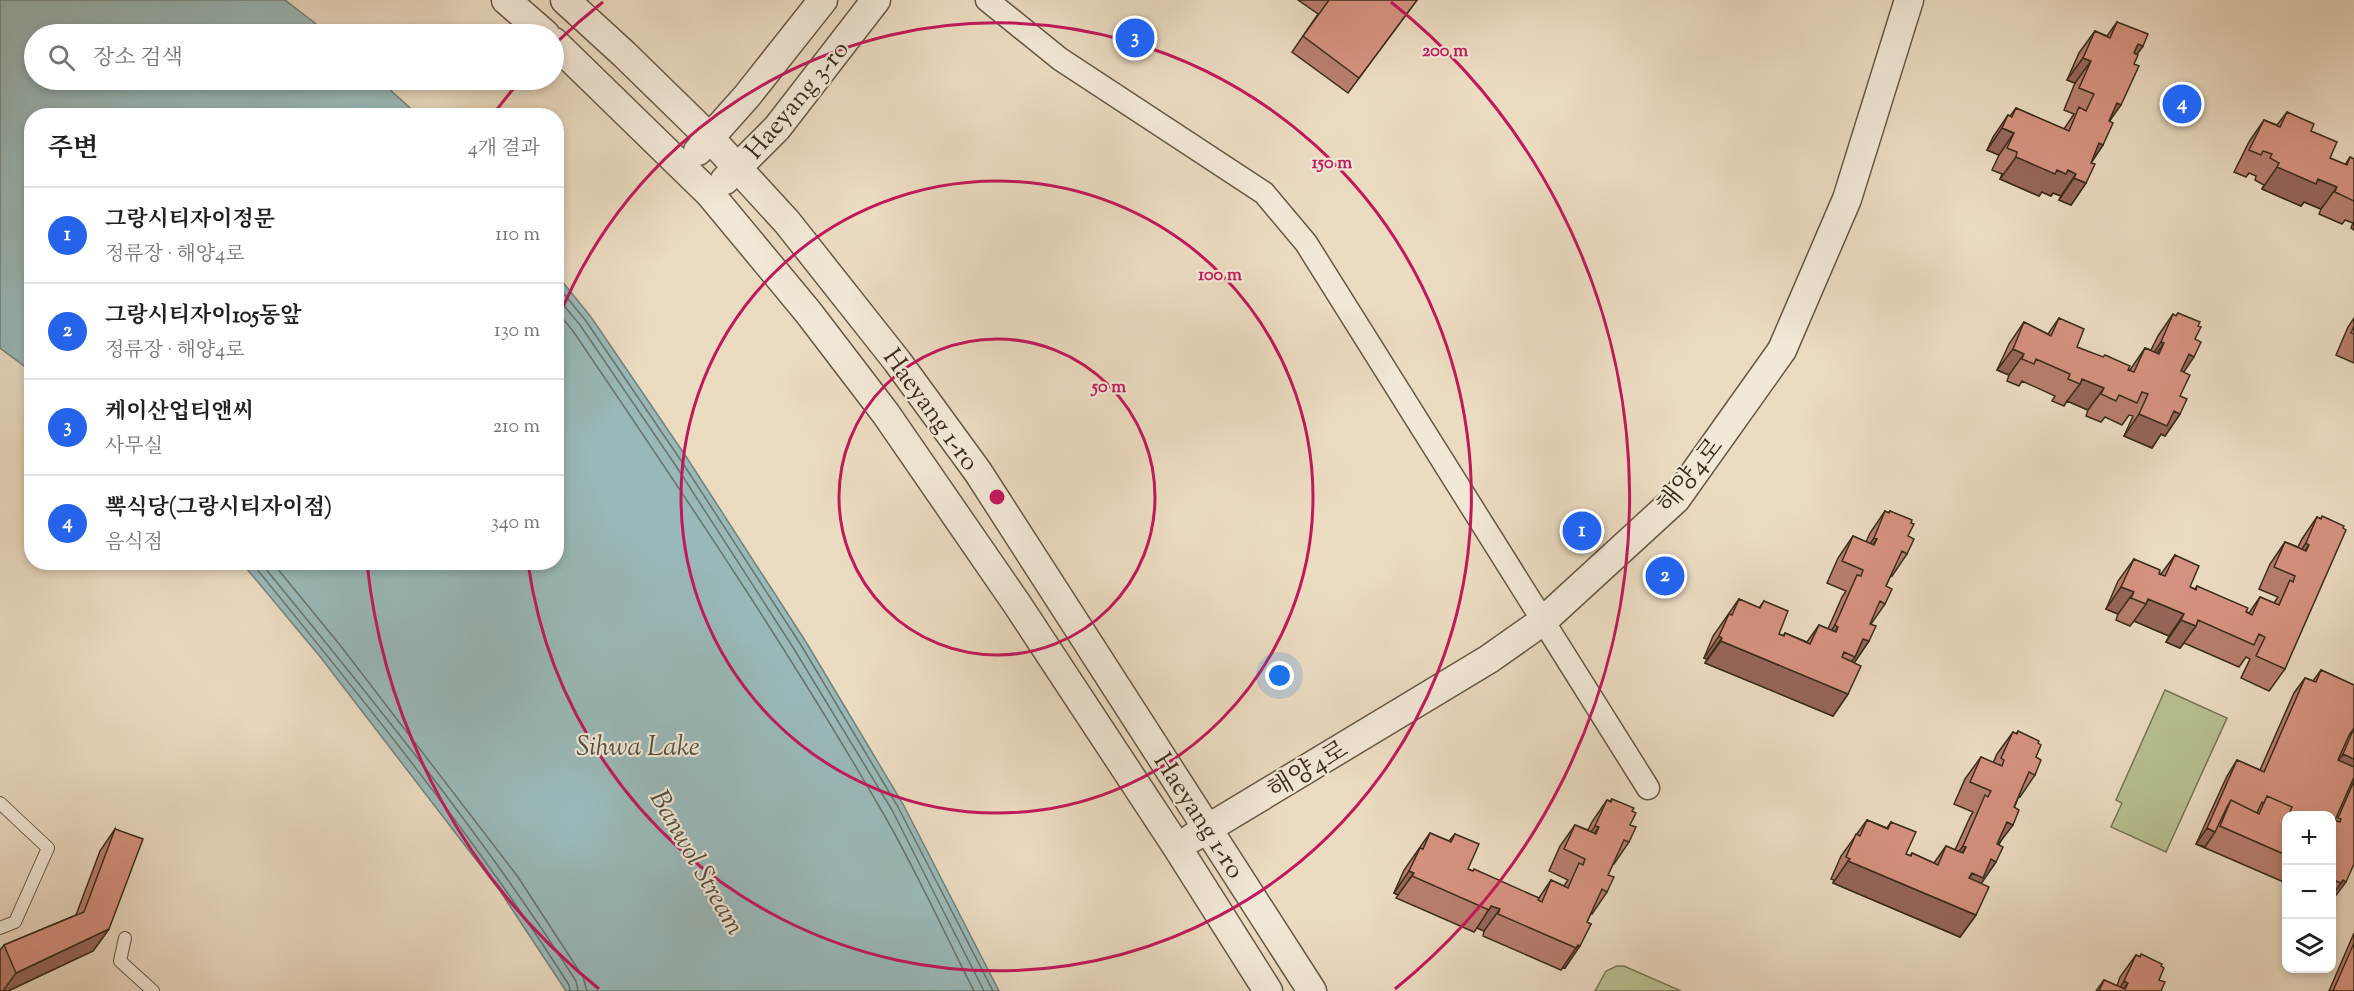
<!DOCTYPE html>
<html lang="ko">
<meta charset="utf-8">
<style>
body{margin:0;font-family:"Sorts Mill Goudy","Noto Serif KR",serif;background:#f6f6f6;color:#202124}
.controls{position:absolute;right:18px;bottom:18px;display:grid;overflow:hidden;border-radius:12px;box-shadow:0 3px 9px #0003}
.controls button{width:54px;height:54px;display:grid;place-items:center;padding:0;border:0;border-bottom:2px solid #e0e0e0;background:#fff;color:#202124;font:30px sans-serif}
.you{position:absolute;left:1280px;top:676px;width:21px;height:21px;margin:-15px;border:4px solid #fff;border-radius:50%;background:#1a73e8;box-shadow:0 0 0 9px #1a73e833}
.badge{display:grid;place-items:center;width:39px;height:39px;border-radius:50%;background:#2563eb;color:#fff;font-size:20px;font-weight:700}
.pin{position:absolute;translate:-50% -50%;border:3px solid #fff;box-shadow:0 2px 6px #0006}
.list{margin:0;padding:0;list-style:none}
h2{display:flex;justify-content:space-between;align-items:center;height:78px;margin:0;padding:0 24px;font-size:26px}
h2 small{font-size:20px;font-weight:400;color:#757577}
.list li{display:grid;grid-template-columns:39px 1fr auto;gap:18px;align-items:center;box-sizing:border-box;height:96px;padding:0 24px;border-top:2px solid #e0e0e0}
.list b{display:block;font-size:22px;white-space:nowrap}
.list p{margin:0;font-size:20px;white-space:nowrap;color:#757577}
.list em{font-size:20px;font-style:normal;color:#757577}
.icon{flex:none;width:33px;height:33px;fill:none;stroke:currentColor;stroke-width:2;stroke-linecap:round;stroke-linejoin:round}
.map{position:relative;flex:none;width:2354px;height:991px;overflow:hidden}
.search{position:absolute;background:#fff;box-shadow:0 3px 9px #0003;left:24px;top:24px;width:540px;height:66px;display:flex;align-items:center;gap:15px;box-sizing:border-box;padding:0 21px;border-radius:33px;color:#757577;font-size:22px}
.panel{position:absolute;background:#fff;box-shadow:0 3px 9px #0003;left:24px;top:108px;width:540px;height:462px;border-radius:24px}
.map>svg:first-child{display:block}
</style>
<div class="map">
<svg width="2354" height="991" viewBox="0 0 2354 991">
<rect width="100%" height="100%" fill="#ebdbc1"/>
<filter id="stains"><feTurbulence type="fractalNoise" baseFrequency=".00333" numOctaves="4"/><feColorMatrix values="0 0 0 0 .2 0 0 0 0 .09 0 0 0 0 .02 0 0 0 .5 -.17"/></filter>
<radialGradient id="worn" r=".72"><stop offset=".6" stop-color="#630" stop-opacity="0"/><stop offset="1" stop-color="#630" stop-opacity=".3"/></radialGradient>
<path fill="#b8c092" stroke="#797656" stroke-width="1.5" d="M2165,690L2227,718L2166,852L2111,827L2122,803L2116,800Z
M1617,966H1624L1681,991H1595L1606,971Z"/>
<path fill="#99b9b9" stroke="#73817a" stroke-width="1.5" d="M0,0H285L329,34H34V80H379L418,115L32,116L31,371L0,348Z
M557,275L591,317L687,458L806,642L903,804L999,991H566L500,891L322,659L242,563L556,562Z"/>
<g fill="none" stroke-linecap="round" stroke-linejoin="round">
<path stroke="#6a736a" stroke-width="1.5" d="M556,284L586,321L682,462L801,645L898,807L993,991
M556,296L580,325L676,466L794,649L892,810L984,991
M556,310L573,331C680,489 787,647 883,813C916,870 944,932 974,991
M251,562C362,698 476,838 569,985L570,991
M260,562C370,696 483,835 576,981L578,991
M272,562L340,645L518,877L583,977L587,991"/>
<defs>
<path id="service" d="M0,803L48,848L15,922L0,928
M125,938L120,961L153,991"/>
<path id="minor" d="M987,0L1060,59L1264,193L1306,243L1648,788"/>
<path id="tertiary" d="M506,0L545,34
M565,0L624,54L710,138L787,222L897,361L978,472L1312,991
M554,42L710,194L808,312L886,414L1017,604L1177,847L1268,991
M698,151L747,96L823,0
M725,180L777,128L876,0
M1192,838L1489,659L1543,621L1676,499L1782,350L1847,199L1909,0"/>
</defs>
<use href="#service" stroke="#665844" stroke-width="14"/>
<use href="#minor" stroke="#665844" stroke-width="25"/>
<use href="#tertiary" stroke="#665844" stroke-width="31"/>
<use href="#service" stroke="#f2e8d7" stroke-width="12"/>
<use href="#minor" stroke="#f2e8d7" stroke-width="22"/>
<use href="#tertiary" stroke="#f2e8d7" stroke-width="28"/>
</g>
<path fill="#b87e6e" stroke="#3a2d1b" stroke-width="1.5" d="M1298,0H1417L1348,93L1292,52L1318,14Z
M2117,22L2143,46L2137,54L2110,121L2103,145L2091,163L2086,183L2071,205L2059,200L2061,196L2053,193L2051,196L2042,192L2039,196L2000,179L2002,174L1992,170L1999,155L1987,150L1993,137L2008,115L2010,116L2016,108L2064,129L2074,114L2064,110L2075,83L2067,80L2079,53L2095,31L2107,36Z
M2287,112L2311,131L2330,158L2345,165L2350,157L2354,159V230L2351,228L2353,223L2345,220L2342,224L2319,214L2321,209L2304,202L2301,206L2262,189L2264,185L2255,180L2256,176L2249,173L2246,177L2234,172L2249,142L2264,120L2277,125Z
M2178,313L2198,326L2195,339L2184,372L2180,396V414L2165,436L2161,434L2152,448L2124,436L2133,416L2129,415L2122,425L2105,417L2101,422L2086,416L2088,410L2067,401L2064,406L2052,401L2055,396L2022,381L2019,386L2007,381L2009,375L1997,370L2009,344L2024,322L2048,334L2059,318L2077,347L2130,370L2145,348L2151,350L2158,336L2173,314L2176,316Z
M2354,318V363L2336,355L2348,327Z
M1885,511L1888,513L1890,511L1911,523L1908,536L1907,554L1892,576L1891,575L1886,586L1885,604L1871,624L1869,641L1854,663L1848,694L1833,716L1705,663L1707,659L1704,658L1713,636L1739,599L1759,608L1764,601L1779,634L1783,636L1785,633L1807,642L1819,625L1828,629L1842,597L1846,591L1827,583L1838,558L1853,536L1866,542L1870,533Z
M2322,516L2285,669L2269,691L2241,678L2250,659L2246,657L2239,667L2184,643L2180,648L2166,642L2169,636L2134,621L2130,626L2116,620L2118,614L2106,609L2118,581L2134,559L2161,574L2175,555L2190,587L2195,589L2197,586L2249,613L2260,597L2274,603L2278,597L2259,589L2270,564L2285,542L2298,547L2302,539L2317,517L2321,519Z
M2321,670L2354,685V864L2331,902V816H2286V883L2196,844L2227,776L2237,760L2260,770L2294,693L2305,678L2313,681Z
M2018,731L2036,757L2035,775L2020,797L2019,796L1999,845L1996,862L1981,883L1976,915L1960,937L1833,883L1834,880L1831,879L1841,856L1867,820L1887,828L1891,822L1906,854L1910,856L1912,853L1934,863L1946,846L1955,850L1970,817L1973,812L1954,804L1965,779L1981,757L1993,763L1997,754L2013,732L2016,734Z
M1612,799L1630,825L1629,842L1614,864H1613L1608,875L1607,892L1592,914L1591,913L1587,922L1591,924L1565,968L1563,967L1561,970L1483,936L1484,931L1477,928L1474,932L1396,898L1398,895L1394,893L1404,870L1430,833L1449,841L1455,834L1468,869L1539,898L1551,880L1564,886L1568,880L1549,871L1560,846L1575,825L1588,830L1592,822L1607,800L1610,801Z
M115,829L109,929L93,951L8,991H0V950L4,945L76,915L100,851Z
M2354,933V991H2329Z
M2136,955L2161,966L2159,980L2161,991H2096L2104,980L2117,986L2120,977Z"/>
<path fill="#96665a" stroke="#3a2d1b" stroke-width="1.5" d="M2138,44L2143,46L2127,68Z
M2083,58L2091,61L2075,83L2067,80Z
M2117,103L2121,105L2106,126Z
M2002,128L2014,133L1999,155L1987,150Z
M2099,143L2103,145L2088,167Z
M2016,157L2057,170H2068L2076,174L2061,196L2053,193L2051,196L2042,192L2039,196L2000,179Z
M2277,167L2318,179L2337,187L2321,209L2304,202L2301,206L2262,189Z
M2074,178L2086,183L2071,205L2059,200Z
M2161,342L2164,343L2149,365L2146,364Z
M2013,349L2024,354L2009,375L1997,370Z
M2189,354L2194,357L2179,379L2173,376Z
M2082,379L2104,388L2088,410L2067,401L2080,384Z
M2174,411L2180,414L2165,436L2161,434L2152,448L2124,436L2139,414Z
M1874,538L1877,539L1861,561L1858,560Z
M2306,543L2309,545L2294,567L2291,565Z
M2121,587L2134,592L2118,614L2106,609Z
M2148,599L2184,614L2169,636L2134,621L2146,604Z
M2181,620L2196,626L2180,648L2166,642Z
M1835,625L1838,627L1823,648L1820,647Z
M1719,636L1722,638L1707,659L1704,658Z
M1863,639L1869,641L1854,663L1851,662L1855,657Z
M1721,641L1848,694L1833,716L1705,663Z
M2343,754L2354,759V775L2327,776Z
M2007,822L2013,825L1997,846L1992,844Z
M1595,826L1599,827L1583,849L1580,848Z
M2207,828L2215,832L2205,847L2196,844Z
M1963,846L1966,847L1951,869L1947,868Z
M1991,859L1996,862L1981,884L1956,895L1972,873Z
M1848,861L1976,915L1960,937L1833,883Z
M1409,871L1414,873L1398,895L1394,893Z
M2343,880L2346,882L2331,902V897Z
M1491,906L1500,909L1484,931L1477,928Z
M109,929L93,951L8,991H3L16,973Z
M1578,945L1580,946L1565,968L1563,967Z
M2124,981L2128,983L2122,991H2118Z"/>
<path fill="#d69280" stroke="#3a2d1b" stroke-width="1.5" d="M1329,0H1417L1359,78L1303,36Z
M2117,22L2148,34L2143,46L2138,44L2134,53L2138,55L2134,64L2139,66L2121,105L2117,103L2109,121L2113,123L2103,145L2099,143L2091,163L2095,164L2086,183L2074,178L2076,174L2068,170L2066,174L2057,170L2055,174L2016,157L2017,152L2007,148L2014,133L2002,128L2008,115L2012,117L2016,108L2069,131L2079,107L2086,111L2094,94L2079,88L2091,61L2083,58L2095,31L2110,38Z
M2287,112L2314,124L2311,131L2337,142L2330,158L2347,165L2350,157L2354,159V201L2335,192L2337,187L2318,179L2316,184L2277,167L2279,163L2270,158L2272,154L2263,151L2261,155L2249,150L2264,120L2280,127Z
M2178,313L2200,322L2198,326L2201,327L2195,339L2201,342L2194,357L2189,354L2181,371L2190,375L2180,396L2187,399L2180,414L2174,411L2167,426L2139,414L2148,394L2142,392L2137,403L2119,395L2116,401L2101,394L2104,388L2082,379L2080,384L2068,379L2070,374L2036,359L2034,364L2022,359L2024,354L2013,349L2024,322L2051,336L2059,318L2084,329L2077,347L2103,357L2105,355L2130,366L2128,370L2134,372L2145,348L2159,354L2164,343L2161,342L2173,314L2176,316Z
M2354,326V334L2351,333Z
M1885,511L1889,513L1890,511L1912,520L1911,523L1914,524L1908,536L1914,539L1907,554L1902,551L1886,586L1892,589L1885,604L1880,601L1870,624L1876,626L1869,641L1863,639L1855,657L1844,652L1842,657L1861,666L1848,694L1721,641L1722,638L1719,636L1729,614L1732,615L1739,599L1760,608L1764,601L1788,611L1779,634L1784,636L1785,633L1810,644L1819,625L1836,632L1838,627L1835,625L1857,575L1861,576L1863,570L1842,561L1853,536L1874,545L1877,539L1874,538Z
M2322,516L2344,526L2343,528L2346,530L2285,669L2256,656L2265,637L2259,634L2254,645L2198,620L2196,626L2181,620L2184,614L2148,599L2146,604L2131,598L2134,592L2121,587L2134,559L2160,570L2159,574L2165,576L2175,555L2199,566L2190,587L2196,590L2197,586L2248,608L2246,612L2252,615L2260,597L2279,605L2290,580L2293,582L2295,576L2274,567L2285,542L2306,551L2309,545L2306,543L2317,517L2321,519Z
M2321,670L2354,685V728L2349,735L2338,760L2354,767V777L2335,820L2331,819V816H2323L2319,814L2318,816H2288L2292,807L2267,796L2264,803L2262,802L2257,813L2231,800L2227,807L2215,832L2207,828L2237,760L2264,772L2305,678L2316,682Z
M2354,728V759L2343,754Z
M2018,731L2039,741L2038,743L2041,745L2036,757L2041,760L2035,775L2029,772L2014,807L2019,810L2013,825L2007,822L1997,844L2003,847L1996,862L1991,859L1983,878L1972,873L1969,878L1989,887L1976,915L1848,861L1850,859L1846,857L1856,834L1860,836L1867,820L1888,829L1891,822L1916,832L1906,854L1911,856L1912,853L1938,865L1946,846L1963,853L1966,847L1963,846L1985,795L1988,797L1991,791L1970,782L1981,757L2002,766L2004,760L2001,758L2013,732L2017,734Z
M2354,781V864L2346,882L2343,880L2341,883L2331,879V819L2340,822L2341,819L2338,818Z
M2267,796L2292,807L2288,816H2286V818L2284,825L2286,826V855L2220,826L2231,800L2259,814Z
M1612,799L1634,808L1632,811L1636,813L1630,825L1636,827L1629,842L1624,840L1608,875L1614,877L1607,892L1602,889L1587,922L1591,924L1580,946L1578,945L1576,948L1498,914L1500,909L1491,906L1489,910L1412,876L1414,873L1409,871L1420,848L1423,849L1430,833L1451,842L1455,834L1479,844L1468,869L1473,871L1474,869L1539,898L1538,900L1542,902L1551,880L1568,888L1579,863L1583,865L1585,859L1564,849L1575,825L1596,834L1599,827L1595,826L1607,800L1611,802Z
M115,829L143,839L109,929L16,973L4,945L84,912Z
M2354,943V991H2333Z
M2141,954L2162,964L2161,966L2164,968L2159,980L2165,982L2161,991H2099L2104,980L2125,989L2128,983L2124,981L2136,955L2140,957Z"/>
<g fill="none" stroke="#c2185b" stroke-width="3">
<circle cx="997" cy="497" r="158"/>
<circle cx="997" cy="497" r="316"/>
<path d="M558 319A474 474 0 1 1 528 563"/>
<path d="M599 989A633 633 0 0 1 367 563M495 112A633 633 0 0 1 519 82M557 42A633 633 0 0 1 603 2M1391 2A633 633 0 0 1 1395 989"/>
</g>
<g text-anchor="middle" stroke-width="4.5" stroke-linejoin="round" paint-order="stroke">
<g font-size="26" fill="#3a2d1b" stroke="#f2e8d7">
<text transform="translate(796 99) rotate(-50)" y="9">Haeyang 3-ro</text>
<text transform="translate(932 409) rotate(54)" y="9">Haeyang 1-ro</text>
<text transform="translate(1689 475) rotate(-51)" y="9">해양4로</text>
<text transform="translate(1307 769) rotate(-31)" y="9">해양4로</text>
<text transform="translate(1200 815) rotate(57)" y="9">Haeyang 1-ro</text>
</g>
<g font-size="27" font-style="italic" fill="#525042" stroke="#f2e8d7">
<text x="638" y="755">Sihwa Lake</text>
<text transform="translate(698 862) rotate(60)" y="9">Banwol Stream</text>
</g>
</g>
<circle cx="997" cy="497" r="9" fill="#c2185b" stroke="#f2e8d7" stroke-width="3"/>
<g font-size="18" text-anchor="middle" font-weight="bold" fill="#c2185b" stroke="#f2e8d7" stroke-width="4.5" stroke-linejoin="round" paint-order="stroke">
<text x="1445" y="56">200 m</text>
<text x="1332" y="168">150 m</text>
<text x="1220" y="280">100 m</text>
<text x="1109" y="392">50 m</text>
</g>
<rect width="100%" height="100%" filter="url(#stains)"/>
<rect width="100%" height="100%" fill="url(#worn)"/>
</svg>
<div class="controls">
<button>+</button>
<button>−</button>
<button><svg class="icon" aria-label="layers" viewBox="0 0 24 24"><path d="M12 4l9 5-9 5-9-5zM3 14l9 5 9-5"/></svg></button>
</div>
<div class="you"></div>
<div class="pin badge" style="left:1582px;top:531px">1</div>
<div class="pin badge" style="left:1665px;top:576px">2</div>
<div class="pin badge" style="left:1135px;top:38px">3</div>
<div class="pin badge" style="left:2182px;top:104px">4</div>
<div class="search"><svg class="icon" aria-label="search" viewBox="0 0 24 24"><circle cx="10" cy="10" r="6"/><path d="M15 15l6 6"/></svg>장소 검색</div>
<section class="panel">
<h2>주변<small>4개 결과</small></h2>
<ul class="list">
<li><span class="badge">1</span><div><b>그랑시티자이정문</b><p>정류장 · 해양4로</p></div><em>110 m</em></li>
<li><span class="badge">2</span><div><b>그랑시티자이105동앞</b><p>정류장 · 해양4로</p></div><em>130 m</em></li>
<li><span class="badge">3</span><div><b>케이산업티앤씨</b><p>사무실</p></div><em>210 m</em></li>
<li><span class="badge">4</span><div><b>뽁식당(그랑시티자이점)</b><p>음식점</p></div><em>340 m</em></li>
</ul>
</section>
</div>
